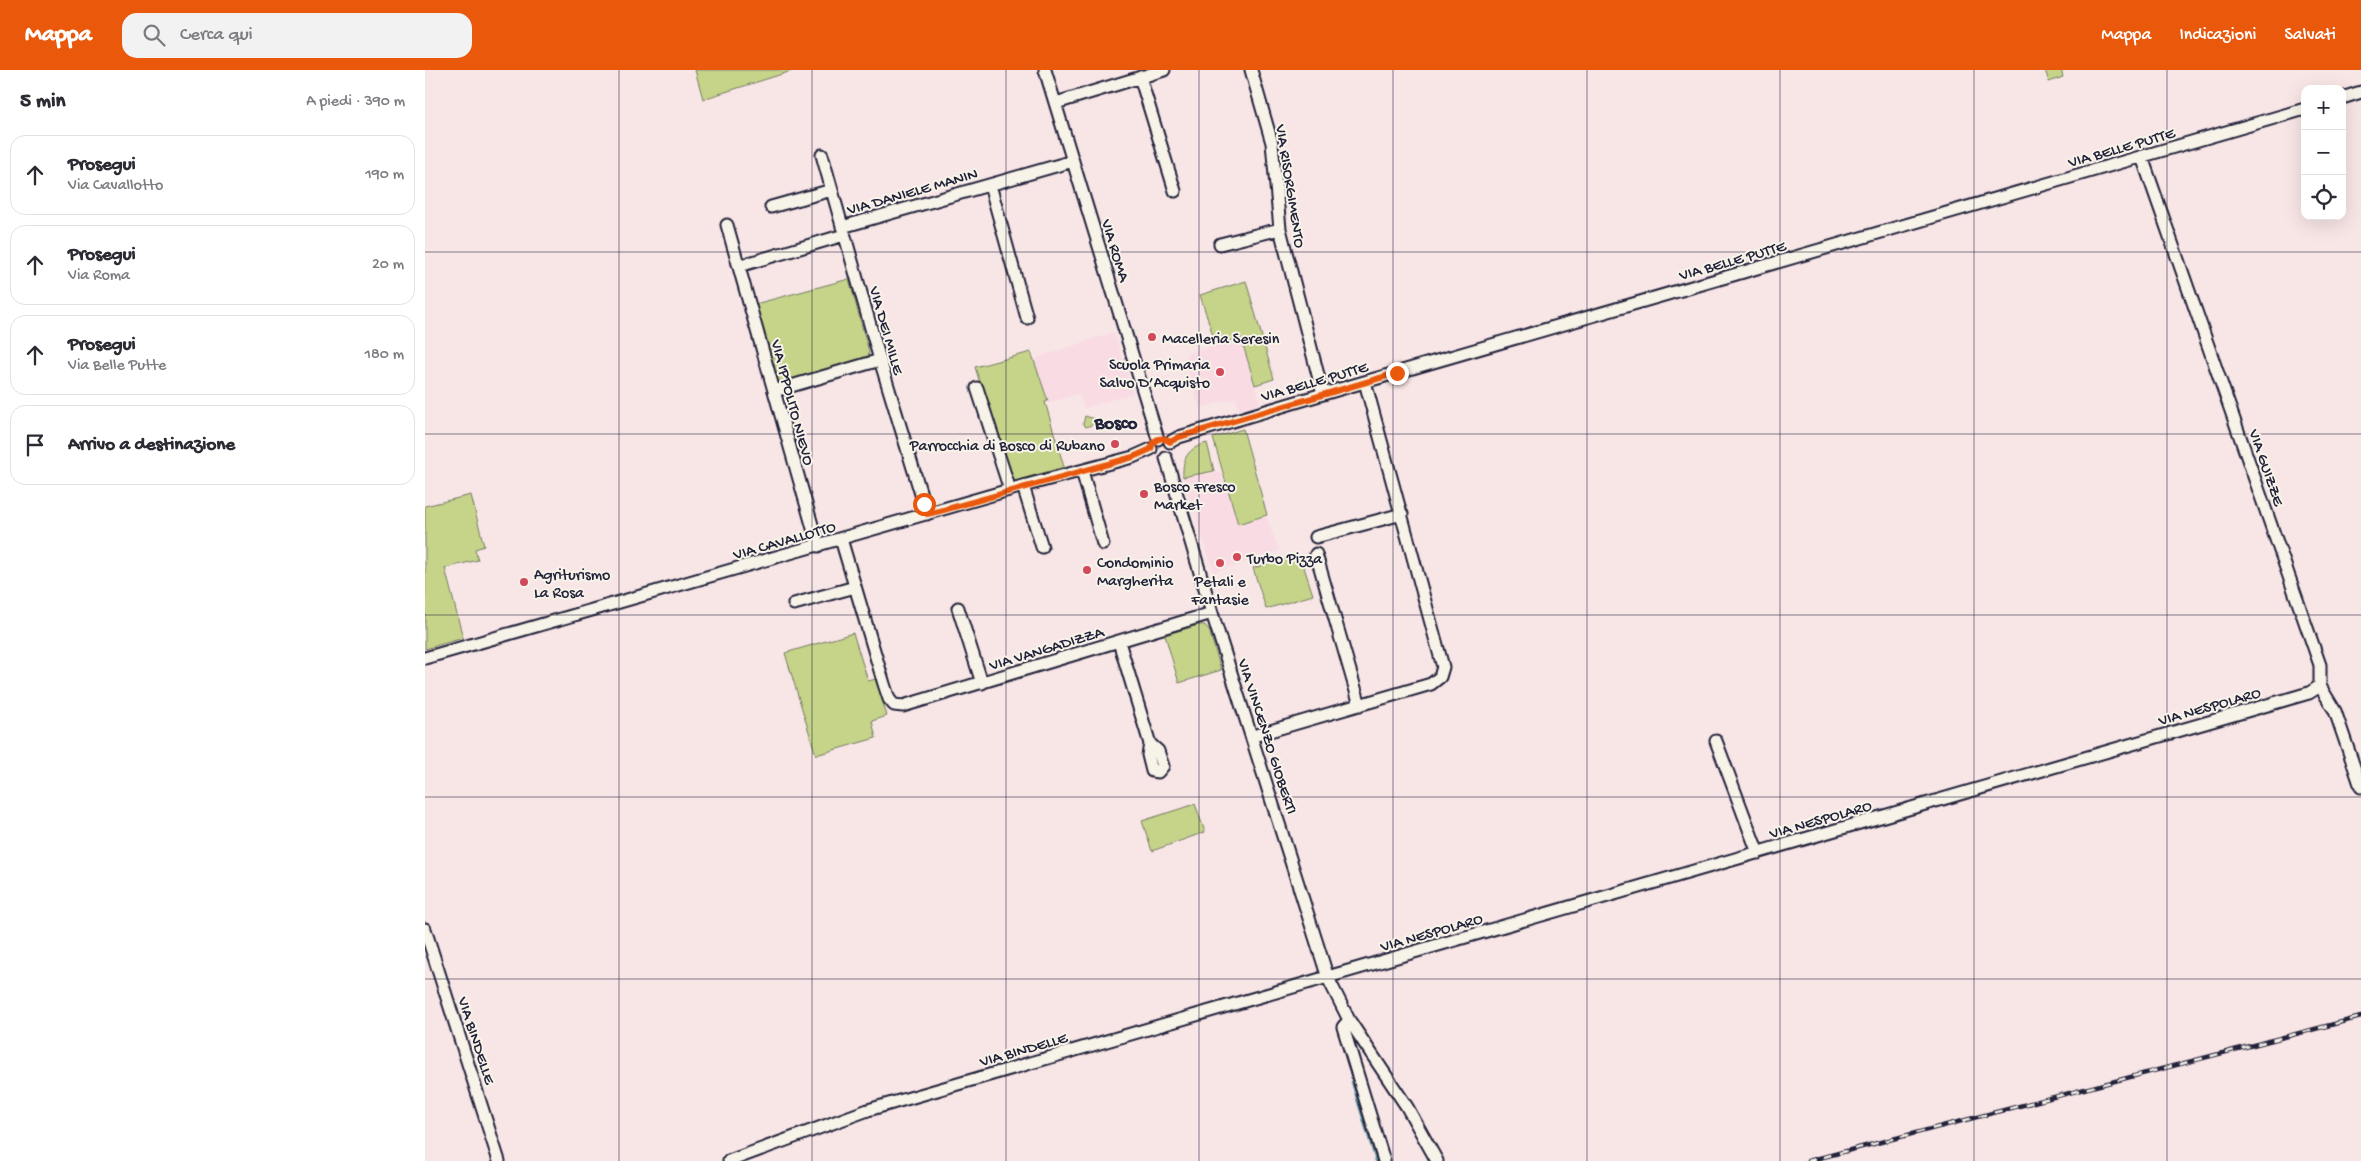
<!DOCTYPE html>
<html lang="it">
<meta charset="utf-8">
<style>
body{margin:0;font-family:"Gochi Hand",sans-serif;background:#f2f2f3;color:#2b2b33}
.controls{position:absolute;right:15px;top:15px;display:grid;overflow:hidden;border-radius:10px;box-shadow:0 5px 20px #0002}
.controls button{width:45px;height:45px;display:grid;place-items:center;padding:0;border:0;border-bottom:1px solid #e1e1e2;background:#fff;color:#2b2b33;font:25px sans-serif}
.stop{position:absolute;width:15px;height:15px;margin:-11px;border:4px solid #ea580c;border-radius:50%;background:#fff}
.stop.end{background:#ea580c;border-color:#fff;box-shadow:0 1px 5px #0008}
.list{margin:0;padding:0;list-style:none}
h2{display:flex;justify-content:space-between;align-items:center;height:65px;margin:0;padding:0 20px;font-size:21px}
h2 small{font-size:16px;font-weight:400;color:#7c7c81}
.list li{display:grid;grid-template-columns:32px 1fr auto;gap:15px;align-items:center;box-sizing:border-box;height:80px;margin:0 10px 10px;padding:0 10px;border:1px solid #e1e1e2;border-radius:15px}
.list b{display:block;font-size:19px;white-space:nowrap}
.list p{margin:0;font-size:16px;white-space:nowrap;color:#7c7c81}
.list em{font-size:16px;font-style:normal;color:#7c7c81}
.icon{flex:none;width:28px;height:28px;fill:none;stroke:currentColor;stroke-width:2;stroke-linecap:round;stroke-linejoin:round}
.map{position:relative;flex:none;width:1936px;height:1091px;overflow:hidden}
header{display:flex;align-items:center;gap:30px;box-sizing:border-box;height:70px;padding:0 25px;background:#ea580c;color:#fff}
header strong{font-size:24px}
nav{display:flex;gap:28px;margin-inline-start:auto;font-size:18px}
.search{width:350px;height:45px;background:#f2f2f3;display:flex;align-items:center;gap:12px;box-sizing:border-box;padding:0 18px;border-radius:15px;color:#7c7c81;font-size:19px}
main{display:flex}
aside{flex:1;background:#fff}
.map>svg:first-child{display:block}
</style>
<header>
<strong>Mappa</strong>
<div class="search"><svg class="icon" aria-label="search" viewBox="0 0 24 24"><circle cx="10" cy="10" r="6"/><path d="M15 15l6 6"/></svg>Cerca qui</div>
<nav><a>Mappa</a><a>Indicazioni</a><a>Salvati</a></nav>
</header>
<main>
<aside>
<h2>5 min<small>A piedi · 390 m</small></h2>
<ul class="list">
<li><svg class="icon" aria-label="ahead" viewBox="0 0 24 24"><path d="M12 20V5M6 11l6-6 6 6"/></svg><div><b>Prosegui</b><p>Via Cavallotto</p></div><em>190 m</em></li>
<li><svg class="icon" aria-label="ahead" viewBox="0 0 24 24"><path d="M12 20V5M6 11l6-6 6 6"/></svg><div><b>Prosegui</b><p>Via Roma</p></div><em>20 m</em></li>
<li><svg class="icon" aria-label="ahead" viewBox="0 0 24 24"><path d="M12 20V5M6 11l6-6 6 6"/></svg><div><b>Prosegui</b><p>Via Belle Putte</p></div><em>180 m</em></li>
<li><svg class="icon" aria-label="arrive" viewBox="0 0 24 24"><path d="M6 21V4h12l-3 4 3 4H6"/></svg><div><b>Arrivo a destinazione</b></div></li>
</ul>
</aside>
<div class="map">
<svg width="1936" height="1091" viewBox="0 0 1936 1091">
<rect width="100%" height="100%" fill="#f8e5e6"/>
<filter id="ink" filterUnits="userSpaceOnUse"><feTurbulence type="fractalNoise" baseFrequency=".02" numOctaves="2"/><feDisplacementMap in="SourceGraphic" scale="10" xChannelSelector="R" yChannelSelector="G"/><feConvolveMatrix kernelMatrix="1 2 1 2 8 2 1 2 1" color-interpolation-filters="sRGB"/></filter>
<g filter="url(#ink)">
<path fill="#f9dbe4" d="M689,262L708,323L659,338L654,323L624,333L608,289Z
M816,268L835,334L814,340L810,328L774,338L760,290L762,289L761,284Z
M796,401L813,455L841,446L854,481L789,502L758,408Z"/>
<path fill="#c5d489" stroke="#747b62" d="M270,0H370L278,29Z
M1620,0H1636L1638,7L1624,12Z
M424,209L444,282L443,286L360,313L351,310L330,234Z
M821,211L849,309L830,315L816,268L791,275L775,225Z
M606,282L623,331L620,332L639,397L586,412L550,297Z
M660,346L677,351L661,357L658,354Z
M818,359L842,445L813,454L788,368Z
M782,373L789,401L758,407C757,388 763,378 782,373Z
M46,425L59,476L50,479L53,490L20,498L38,568L0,579V436Z
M875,485L888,525L841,539L828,498Z
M773,555H780L784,560L796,600L754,613L740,565Z
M428,563L443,611L451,609L462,646L447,651L451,668L391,685L360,583Z
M770,734L780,762L727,781L717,751Z"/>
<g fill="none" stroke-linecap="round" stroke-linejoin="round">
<path stroke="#5f8f9e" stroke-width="2.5" d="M927,1012L951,1091"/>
<defs>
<path id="minor" d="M620,0L733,369
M826,0L847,73L855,159L898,324
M715,7L750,121
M1917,28L1936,22
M631,33L739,0
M397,85L455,290L502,444
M1717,87L1888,575L1895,595V616L1910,641L1936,717
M565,115L602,248
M346,137L407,120
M302,155L393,476
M417,157L648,91
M795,174L855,159
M314,196L419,165
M552,318L585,420
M349,321L455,290
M745,372L754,367L898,324L1880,39
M741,388L787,543L903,908L924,950L982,1037L1012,1091
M657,401L678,474
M598,416L617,477
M891,467L977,444
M416,469L459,614L464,629L469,635L478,636L787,543
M891,484L935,635
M369,534L430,517
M533,538L557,613
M694,572L725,674L723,685L727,701L733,702L738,696L733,681L725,674
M0,588L598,416L708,387L726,379
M828,666L1006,614L1015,607L1018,597L940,312
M1291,671L1333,783
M0,859L74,1091
M924,950L918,957L959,1091
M304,1091L443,1040L1884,623L1895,616"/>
</defs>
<use href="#minor" stroke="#22223b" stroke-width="15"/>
<use href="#minor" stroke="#f7f3e8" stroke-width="11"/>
<defs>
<path id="rail" d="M1383,1091L1936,947"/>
</defs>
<use href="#rail" stroke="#22223b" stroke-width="4.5"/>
<use href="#rail" stroke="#f7f3e8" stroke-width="2.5" stroke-dasharray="8" stroke-linecap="butt"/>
</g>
</g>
<g fill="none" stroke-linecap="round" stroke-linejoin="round" filter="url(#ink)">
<path stroke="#ea580c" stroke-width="6" d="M499,434L502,444L515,441L708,387L726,379C728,369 737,365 745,372L754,367L972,303"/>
</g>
<path fill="none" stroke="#22223b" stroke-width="1" stroke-opacity="0.55" d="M194,0V1091M387,0V1091M581,0V1091M774,0V1091M968,0V1091M1162,0V1091M1355,0V1091M1549,0V1091M1742,0V1091M0,182H1936M0,364H1936M0,545H1936M0,727H1936M0,909H1936"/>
<g fill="#d1495b" stroke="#f7f3e8" stroke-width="2">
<circle cx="727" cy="267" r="5"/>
<circle cx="795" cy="302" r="5"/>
<circle cx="690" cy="374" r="5"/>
<circle cx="719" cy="424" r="5"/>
<circle cx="812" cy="487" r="5"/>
<circle cx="795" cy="493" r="5"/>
<circle cx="662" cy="500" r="5"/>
<circle cx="99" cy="512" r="5"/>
</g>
<g text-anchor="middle" stroke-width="4" stroke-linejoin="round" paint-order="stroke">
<g font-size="16" fill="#22223b" stroke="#f7f3e8">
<text transform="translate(1696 76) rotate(-16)" y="6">VIA BELLE PUTTE</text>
<text transform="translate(867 116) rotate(81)" y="6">VIA RISORGIMENTO</text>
<text transform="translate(487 120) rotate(-16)" y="6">VIA DANIELE MANIN</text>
<text transform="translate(692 180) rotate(73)" y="6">VIA ROMA</text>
<text transform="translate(1307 189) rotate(-16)" y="6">VIA BELLE PUTTE</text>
<text transform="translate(463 260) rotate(74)" y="6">VIA DEI MILLE</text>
<text transform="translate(889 310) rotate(-16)" y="6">VIA BELLE PUTTE</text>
<text transform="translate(369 332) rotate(75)" y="6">VIA IPPOLITO NIEVO</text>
<text transform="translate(1843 397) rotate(71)" y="6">VIA GUIZZE</text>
<text transform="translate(359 469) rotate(-16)" y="6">VIA CAVALLOTTO</text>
<text transform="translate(621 577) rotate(-17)" y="6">VIA VANGADIZZA</text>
<text transform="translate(1784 635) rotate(-16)" y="6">VIA NESPOLARO</text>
<text transform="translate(844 666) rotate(72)" y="6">VIA VINCENZO GIOBERTI</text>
<text transform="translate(1395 748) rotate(-16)" y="6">VIA NESPOLARO</text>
<text transform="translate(1006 861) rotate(-16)" y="6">VIA NESPOLARO</text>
<text transform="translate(53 970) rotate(72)" y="6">VIA BINDELLE</text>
<text transform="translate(598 978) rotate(-16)" y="6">VIA BINDELLE</text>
</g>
<g font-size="16" fill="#22223b" stroke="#f7f3e8" text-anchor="start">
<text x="737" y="273">Macelleria Seresin</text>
<text x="785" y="299" text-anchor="end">Scuola Primaria<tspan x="785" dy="18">Salvo D’Acquisto</tspan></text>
<text x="680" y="380" text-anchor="end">Parrocchia di Bosco di Rubano</text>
<text x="729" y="421">Bosco Fresco<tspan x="729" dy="18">Market</tspan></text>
<text x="822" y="493">Turbo Pizza</text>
<text x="672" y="497">Condominio<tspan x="672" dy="18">Margherita</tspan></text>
<text x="109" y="509">Agriturismo<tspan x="109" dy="18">La Rosa</tspan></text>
<text x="795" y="516" text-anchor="middle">Petali e<tspan x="795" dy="18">Fantasie</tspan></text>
</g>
<g font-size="19" font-weight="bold" fill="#22223b" stroke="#f7f3e8">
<text x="691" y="358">Bosco</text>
</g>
</g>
</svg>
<div class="controls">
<button>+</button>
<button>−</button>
<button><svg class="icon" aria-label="locate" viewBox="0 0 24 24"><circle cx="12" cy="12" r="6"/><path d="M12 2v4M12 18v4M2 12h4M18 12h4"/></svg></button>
</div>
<div class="stop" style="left:499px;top:434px"></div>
<div class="stop end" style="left:972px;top:303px"></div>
</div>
</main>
